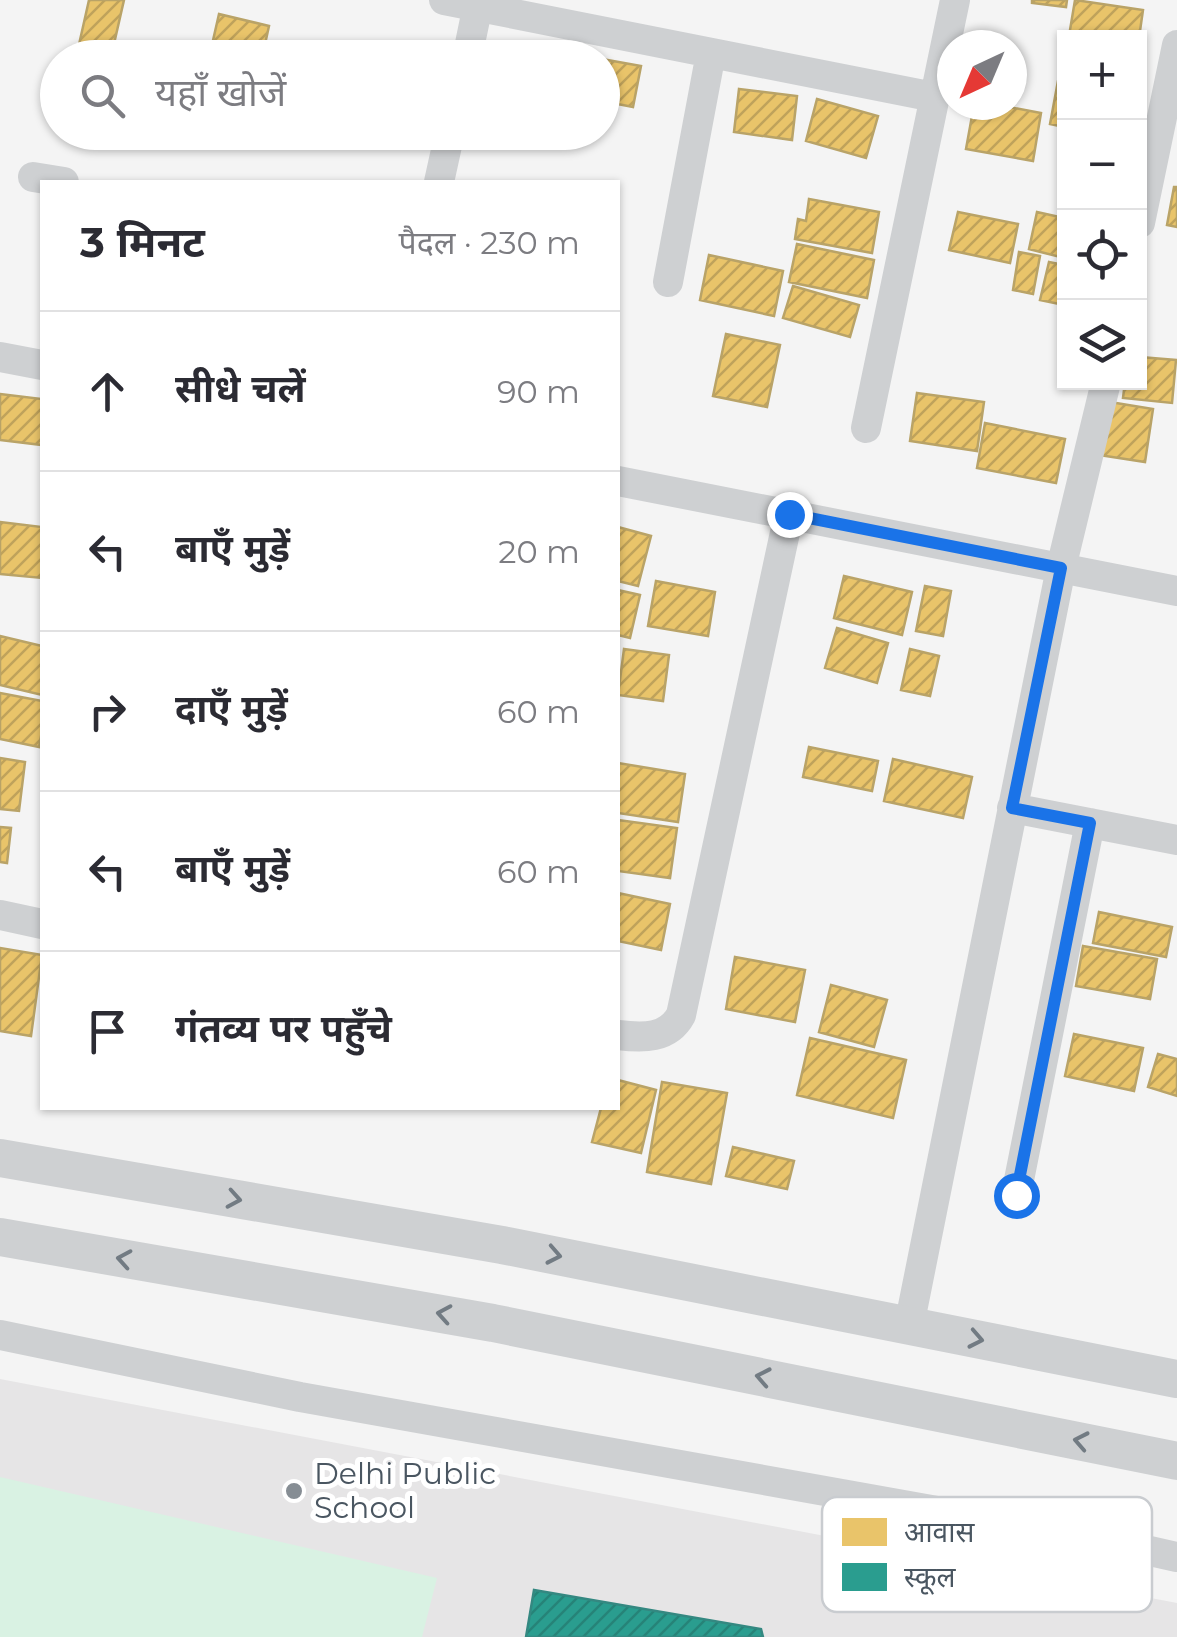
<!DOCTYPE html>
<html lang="hi">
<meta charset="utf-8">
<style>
body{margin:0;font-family:Montserrat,"Noto Sans Devanagari",sans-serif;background:#f2f2f3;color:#2b2b33}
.controls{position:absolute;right:30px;top:30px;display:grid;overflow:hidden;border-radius:0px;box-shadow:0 2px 8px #0004}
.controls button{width:90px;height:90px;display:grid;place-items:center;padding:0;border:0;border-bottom:2px solid #e1e1e2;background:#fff;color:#2b2b33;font:50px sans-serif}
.compass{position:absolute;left:937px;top:30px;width:90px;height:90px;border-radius:50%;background:#fff;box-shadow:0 2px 8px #0004;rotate:224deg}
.stop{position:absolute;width:30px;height:30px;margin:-22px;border:8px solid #1a73e8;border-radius:50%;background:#fff}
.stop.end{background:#1a73e8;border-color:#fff;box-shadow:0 2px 10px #0008}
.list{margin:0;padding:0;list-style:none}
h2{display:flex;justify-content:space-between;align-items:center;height:130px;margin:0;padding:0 40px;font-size:42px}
h2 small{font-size:32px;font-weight:400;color:#7c7c81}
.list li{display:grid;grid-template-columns:65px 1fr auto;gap:30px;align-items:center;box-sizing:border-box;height:160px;padding:0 40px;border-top:2px solid #e1e1e2}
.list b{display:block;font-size:38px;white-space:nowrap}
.list em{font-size:32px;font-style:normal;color:#7c7c81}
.icon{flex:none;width:55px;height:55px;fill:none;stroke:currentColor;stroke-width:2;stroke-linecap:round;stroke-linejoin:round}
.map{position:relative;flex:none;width:1177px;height:1637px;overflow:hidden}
.search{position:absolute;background:#fff;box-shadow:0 2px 8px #0004;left:40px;top:40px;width:580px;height:110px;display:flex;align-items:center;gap:25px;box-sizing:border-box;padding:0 35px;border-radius:55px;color:#7c7c81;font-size:38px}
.panel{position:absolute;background:#fff;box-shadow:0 2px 8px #0004;left:40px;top:180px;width:580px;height:930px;border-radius:0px}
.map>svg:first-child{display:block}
</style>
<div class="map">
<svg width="1177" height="1637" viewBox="0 0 1177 1637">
<defs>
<pattern id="homes-hatch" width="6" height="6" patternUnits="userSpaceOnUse" patternTransform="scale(2.5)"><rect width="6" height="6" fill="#e9c46a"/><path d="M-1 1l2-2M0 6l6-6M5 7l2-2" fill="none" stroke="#bfa25b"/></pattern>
<pattern id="schools-hatch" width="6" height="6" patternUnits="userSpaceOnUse" patternTransform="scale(2.5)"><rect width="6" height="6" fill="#2a9d8f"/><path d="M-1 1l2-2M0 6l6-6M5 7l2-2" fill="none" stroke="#268378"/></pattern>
</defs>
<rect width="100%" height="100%" fill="#f4f4f4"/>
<path fill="#e6e5e6" d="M0,1379L1177,1603V1637H0Z"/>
<path fill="#d9f2e3" d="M0,1477L437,1578L422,1637H0Z"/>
<path fill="url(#homes-hatch)" stroke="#b9a367" stroke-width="2.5" d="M89,0H124L111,57L78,49Z
M1032,0H1067L1066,7L1032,3Z
M1075,0L1143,10L1139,38L1069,36Z
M219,14L269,26L262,58H209Z
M602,59L641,66L633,107L602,101Z
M1058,81L1064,83V127L1050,124Z
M739,89L797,96L792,140L734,132Z
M817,99L878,116L866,158L806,141Z
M974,105H998L1041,113L1033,161L966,149Z
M1174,187H1177V227L1167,225Z
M809,199L879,212L872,253L795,239L798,219L806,221Z
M958,212L1018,224L1010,263L949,250Z
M1037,212L1064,218V258L1029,249Z
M797,244L874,260L867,298L789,282Z
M1019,252L1040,256L1033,294L1013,290Z
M709,255L783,271L774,316L700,300Z
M1049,262L1064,265V305L1040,300Z
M793,286L859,305L850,337L783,318Z
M726,334L780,345L767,407L713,396Z
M1140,357L1176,360L1172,403L1123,398L1125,382H1140Z
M917,393L984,402L977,451L910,441Z
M0,394L42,399V445L0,440Z
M1110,402L1153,409L1145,462L1099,455Z
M985,423L1065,439L1056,483L977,468Z
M0,522L42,527V578L0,574Z
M618,527L651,536L638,586L618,581Z
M844,576L912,592L902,635L834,618Z
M656,581L715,592L708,636L648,626Z
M925,586L951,591L943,636L916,631Z
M618,590L640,595L630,638L618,635Z
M837,628L888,643L877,683L825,668Z
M0,636L42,646V695L0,685Z
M624,649L669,655L663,701L618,695Z
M910,649L939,656L930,696L901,690Z
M0,693L42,701V731L39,747L0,739Z
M809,747L878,761L872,791L803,777Z
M0,758L25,762L19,811L0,809Z
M893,759L972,777L963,818L884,801Z
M618,763L685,774L678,822L618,813Z
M618,820L677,828L670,878L618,871Z
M0,827L11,828L7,863L0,862Z
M618,893L670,904L661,950L618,941Z
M1099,912L1172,927L1166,957L1093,943Z
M1083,946L1157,959L1150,999L1076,986Z
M0,948L42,955L31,1036L0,1031Z
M735,957L805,970L795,1022L726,1009Z
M831,985L887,1000L874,1047L819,1032Z
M1074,1034L1143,1048L1134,1091L1065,1076Z
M810,1038L906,1060L893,1118L797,1095Z
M1158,1054L1177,1059V1096L1148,1087Z
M618,1080L656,1090L641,1153L592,1142L601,1108H618Z
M662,1082L727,1093L711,1184L647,1172Z
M733,1147L794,1161L787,1189L726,1176Z"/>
<path fill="url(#schools-hatch)" stroke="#348881" stroke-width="2.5" d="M534,1590L761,1629L763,1637H526Z"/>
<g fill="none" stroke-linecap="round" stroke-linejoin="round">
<path stroke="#ced0d2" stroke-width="30" d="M444,0L934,97
M467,58L479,0
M33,177L64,182
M439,182L450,132
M1140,223L1177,45
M668,282L711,53
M0,357L42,365
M866,428L955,0
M618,481L1177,591
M1012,808L1177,840
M0,915L42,924
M618,1035C643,1038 668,1039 681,1015L789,514
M1016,1195L1090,823
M909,1326L1061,568L1106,382
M0,1335L300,1397L1110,1542L1177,1557"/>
<path stroke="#ced0d2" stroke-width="38" d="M0,1158L502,1245L1177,1379
M0,1237L493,1323L1177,1461"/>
</g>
<defs><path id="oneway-chevron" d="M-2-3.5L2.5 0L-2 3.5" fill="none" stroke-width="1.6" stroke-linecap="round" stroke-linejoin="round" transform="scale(2.5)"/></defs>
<g stroke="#727b83">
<use href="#oneway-chevron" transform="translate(234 1199) rotate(10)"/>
<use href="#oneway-chevron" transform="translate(554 1255) rotate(11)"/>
<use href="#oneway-chevron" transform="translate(124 1259) rotate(-170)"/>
<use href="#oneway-chevron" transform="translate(444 1314) rotate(-170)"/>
<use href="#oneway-chevron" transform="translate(976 1339) rotate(11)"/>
<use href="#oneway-chevron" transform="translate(763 1377) rotate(-169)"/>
<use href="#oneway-chevron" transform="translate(1081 1441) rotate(-169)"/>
</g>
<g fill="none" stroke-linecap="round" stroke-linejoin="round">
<path stroke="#1a73e8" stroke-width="12" d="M789,514L1061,568L1012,808L1090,823L1016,1195"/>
</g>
<circle fill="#868d94" stroke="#fff" stroke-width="4" cx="294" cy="1491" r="10"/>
<g text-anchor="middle" stroke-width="10" stroke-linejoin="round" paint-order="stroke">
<g font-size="30" fill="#4a5661" stroke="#fff" text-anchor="start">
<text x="314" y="1484">Delhi Public<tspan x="314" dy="34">School</tspan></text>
</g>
</g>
<rect x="822" y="1497" width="330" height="115" rx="15" fill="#fff" stroke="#c9ccd0" stroke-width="2.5"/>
<rect x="842" y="1518" width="45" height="28" fill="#e9c46a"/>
<rect x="842" y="1563" width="45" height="28" fill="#2a9d8f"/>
<g font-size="28" fill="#4a5661">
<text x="904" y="1542">आवास</text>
<text x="904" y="1587">स्कूल</text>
</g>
</svg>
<div class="controls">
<button>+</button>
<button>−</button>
<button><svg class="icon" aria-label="locate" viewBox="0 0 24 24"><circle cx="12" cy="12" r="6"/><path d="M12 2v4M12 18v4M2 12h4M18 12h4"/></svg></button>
<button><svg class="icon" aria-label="layers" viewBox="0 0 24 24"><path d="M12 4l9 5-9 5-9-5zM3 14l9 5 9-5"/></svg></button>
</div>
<svg class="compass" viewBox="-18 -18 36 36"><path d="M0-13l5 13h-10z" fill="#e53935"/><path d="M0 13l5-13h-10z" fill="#7c7c81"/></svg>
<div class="stop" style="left:1016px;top:1195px"></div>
<div class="stop end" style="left:789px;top:514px"></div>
<div class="search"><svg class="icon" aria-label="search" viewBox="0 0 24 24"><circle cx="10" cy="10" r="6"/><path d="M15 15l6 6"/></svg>यहाँ खोजें</div>
<section class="panel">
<h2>3 मिनट<small>पैदल · 230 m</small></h2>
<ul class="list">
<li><svg class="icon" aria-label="ahead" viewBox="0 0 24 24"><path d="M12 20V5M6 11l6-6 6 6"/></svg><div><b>सीधे चलें</b></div><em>90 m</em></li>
<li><svg class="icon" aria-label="left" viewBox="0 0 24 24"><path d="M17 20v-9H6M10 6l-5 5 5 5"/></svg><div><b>बाएँ मुड़ें</b></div><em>20 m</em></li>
<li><svg class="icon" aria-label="right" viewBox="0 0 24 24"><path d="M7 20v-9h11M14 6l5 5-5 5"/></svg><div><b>दाएँ मुड़ें</b></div><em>60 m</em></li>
<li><svg class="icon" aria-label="left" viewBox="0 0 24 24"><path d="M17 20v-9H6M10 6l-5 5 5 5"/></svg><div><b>बाएँ मुड़ें</b></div><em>60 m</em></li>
<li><svg class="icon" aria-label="arrive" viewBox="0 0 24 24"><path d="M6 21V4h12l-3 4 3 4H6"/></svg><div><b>गंतव्य पर पहुँचे</b></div></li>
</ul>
</section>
</div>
